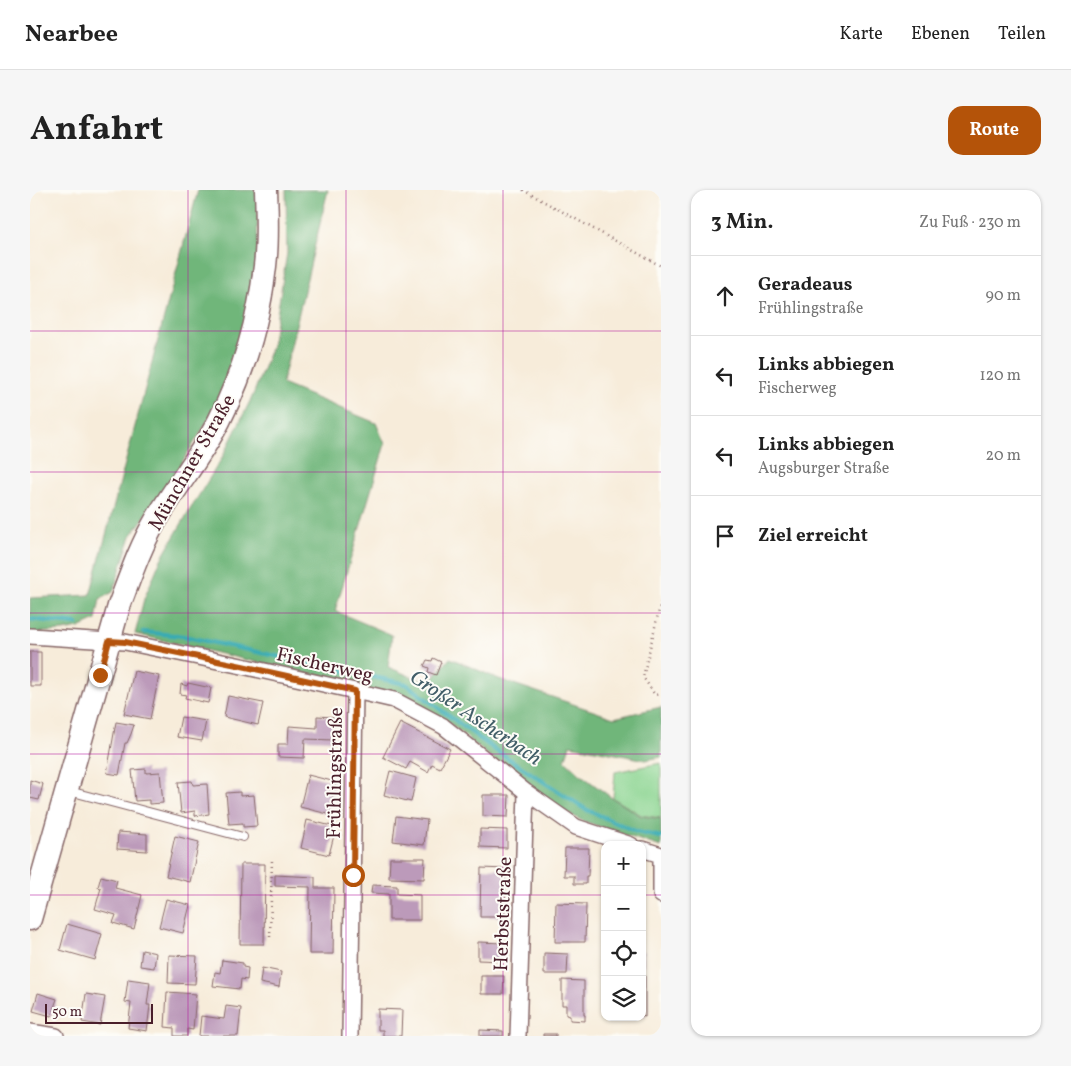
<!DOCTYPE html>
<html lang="de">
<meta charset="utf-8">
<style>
body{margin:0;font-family:Vollkorn,serif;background:#f6f6f6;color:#222}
.controls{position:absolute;right:15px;bottom:15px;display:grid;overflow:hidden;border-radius:10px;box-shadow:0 1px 4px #0004}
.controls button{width:45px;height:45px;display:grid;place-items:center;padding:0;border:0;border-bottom:1px solid #e0e0e0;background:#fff;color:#222;font:25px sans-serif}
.scale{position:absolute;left:15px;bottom:12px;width:108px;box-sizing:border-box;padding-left:5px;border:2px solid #4a1f2b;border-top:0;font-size:14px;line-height:18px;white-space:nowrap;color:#4a1f2b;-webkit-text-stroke:4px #fdfcf7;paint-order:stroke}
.stop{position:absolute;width:15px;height:15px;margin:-11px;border:4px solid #b45309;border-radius:50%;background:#fff}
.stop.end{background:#b45309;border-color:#fff;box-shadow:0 1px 5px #0008}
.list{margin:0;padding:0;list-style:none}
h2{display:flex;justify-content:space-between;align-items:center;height:65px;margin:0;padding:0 20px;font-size:21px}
h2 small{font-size:16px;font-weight:400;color:#767676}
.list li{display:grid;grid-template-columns:32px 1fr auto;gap:15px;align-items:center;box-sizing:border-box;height:80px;padding:0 20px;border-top:1px solid #e0e0e0}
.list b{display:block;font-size:19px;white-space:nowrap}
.list p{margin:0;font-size:16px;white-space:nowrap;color:#767676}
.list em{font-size:16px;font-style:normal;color:#767676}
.icon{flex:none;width:28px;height:28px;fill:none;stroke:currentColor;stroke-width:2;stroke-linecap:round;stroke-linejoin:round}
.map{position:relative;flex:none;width:631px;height:846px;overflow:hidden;border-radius:15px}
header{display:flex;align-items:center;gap:30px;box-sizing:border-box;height:70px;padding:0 25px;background:#fff;border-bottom:1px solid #e0e0e0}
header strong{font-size:24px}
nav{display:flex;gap:28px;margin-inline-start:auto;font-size:18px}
.intro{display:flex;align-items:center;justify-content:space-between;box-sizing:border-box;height:120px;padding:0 30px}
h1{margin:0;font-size:35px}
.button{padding:12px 22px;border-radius:15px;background:#b45309;color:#fff;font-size:18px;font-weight:700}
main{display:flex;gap:30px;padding:0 30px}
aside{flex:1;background:#fff;border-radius:15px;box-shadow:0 1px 4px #0004}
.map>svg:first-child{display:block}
</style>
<header>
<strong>Nearbee</strong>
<nav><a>Karte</a><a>Ebenen</a><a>Teilen</a></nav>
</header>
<div class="intro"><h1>Anfahrt</h1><a class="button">Route</a></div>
<main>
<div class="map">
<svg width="631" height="846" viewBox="0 0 631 846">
<rect width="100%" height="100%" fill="#fdfcf7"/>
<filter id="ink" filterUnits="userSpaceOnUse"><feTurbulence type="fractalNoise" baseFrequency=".02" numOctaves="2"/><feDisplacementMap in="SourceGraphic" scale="10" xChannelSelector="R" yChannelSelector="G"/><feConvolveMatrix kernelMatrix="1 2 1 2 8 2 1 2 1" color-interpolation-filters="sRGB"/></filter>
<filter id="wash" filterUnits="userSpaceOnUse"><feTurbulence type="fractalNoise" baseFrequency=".0096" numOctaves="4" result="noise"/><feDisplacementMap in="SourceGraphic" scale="20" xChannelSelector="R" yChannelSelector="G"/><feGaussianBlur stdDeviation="1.12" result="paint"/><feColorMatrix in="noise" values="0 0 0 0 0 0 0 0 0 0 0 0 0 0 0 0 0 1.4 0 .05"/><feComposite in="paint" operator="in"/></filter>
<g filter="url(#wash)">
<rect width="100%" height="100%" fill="#f7ecda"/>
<path fill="#8ad490" stroke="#6a7a5e" d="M631,573V628L611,625L583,608L585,582Z"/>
<path fill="#6fb67a" stroke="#5c6a52" d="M168,0H228L227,75L211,155L184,221L144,285L101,346L83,402L70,409L66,430L49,438L33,441L0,443V408L60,405Z
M256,0H298L252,194L346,233L355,254L305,421L362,445L358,477L399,494L420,468L469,489L584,528L631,517V567L616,570L540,555L535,570L550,584L582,608L611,626L631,629V657L553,631L513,610L418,532L389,515L325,495L105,444L114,409L130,371L156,326L192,268L223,205L242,156L257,63Z"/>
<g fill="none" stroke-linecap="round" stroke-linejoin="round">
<path stroke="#39abb3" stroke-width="4.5" d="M0,429L47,434
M113,442L153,446L376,494L464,559L555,619L607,642L631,647"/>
</g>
<g id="blocks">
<path fill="#bc9aba" d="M0,462H11V496H0Z
M403,468L411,472L406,485L398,482L399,478L394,476L397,470L402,471Z
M104,481L129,486L120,529L94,524Z
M158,493L181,498L178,513L155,508L156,505L150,504L151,494L157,496Z
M198,506L233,513L228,535L194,527Z
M287,526L303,527V550L275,549L274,568L248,567V554H258L259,536L287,538Z
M151,527L176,531L172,551L147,547Z
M86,532L104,535L101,544L97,553H95L89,585L77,583Z
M370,533L420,559L410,578L402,574L398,582L380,572L376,579L353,567Z
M116,579V583L130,582L133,613L119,614V610L105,611L102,580Z
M360,581L386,588L381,612L354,605Z
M278,585L306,592L298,624L270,617Z
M0,590L13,594L9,610L0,608Z
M162,591L163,595L177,594L179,624L165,626V621L151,623L148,592Z
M210,602V606L224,605L227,636L213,637V633L199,634L196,603Z
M453,605H479L478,627L453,626Z
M366,626L397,630L394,655L363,651Z
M277,630L306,637L299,665L271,658Z
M450,639L477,640V658L450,657Z
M88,642L117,644V661L87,659Z
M145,646L169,652L160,692L136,686Z
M535,658H559L558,686H556V694H544V686H534Z
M360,668H395L394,689L359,688Z
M211,674H235L234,754H210Z
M451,678L476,679L475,727H450Z
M245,685L285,687V698H304L303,764H279L280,697L245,696Z
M71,686L87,690L85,698L112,705L104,739L83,733L86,725L65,719L71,698L68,697Z
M342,695L367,696V704L390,705V730H359V704L341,703Z
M136,709L160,715L153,743L129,737Z
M526,713L556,714L555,752H525Z
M37,734L72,744L65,770L30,760Z
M448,752L474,753L473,771L448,770Z
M112,760L126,763L124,778L110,776Z
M612,761H614V776H612Z
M514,763L538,764L537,784H514Z
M139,765L167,766L165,794L138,793Z
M192,770L213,773V777L218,778L217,790L211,789L210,799L183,796L185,782L190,783Z
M232,778L251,782L249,797L230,793Z
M612,785H615V827L612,826Z
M451,786H474L473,804H451Z
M98,789L120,792L117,815H120L117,841L98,838L101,813L95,812Z
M532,790L554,791V825H555V831L540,830V826L536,825V815H532Z
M137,802L166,804L163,840L157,839V846H144V838L135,837Z
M8,803L27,809L21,826L3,821Z
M56,804L75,807L70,835L52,832Z
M196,816L211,818L208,846H169L171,826L194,829Z
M348,819L372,820L371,846H353V840H348Z
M450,840L473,841V846H450Z
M513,844H526V846H513Z"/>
</g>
</g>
<g filter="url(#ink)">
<use href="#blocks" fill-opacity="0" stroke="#876768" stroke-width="1"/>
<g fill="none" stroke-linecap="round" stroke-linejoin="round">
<defs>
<path id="service" d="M39,601L213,647"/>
<path id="minor" d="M0,446L95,452L212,476L325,501L364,510L413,536L496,602L546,637L601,655
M612,659L631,665V705
M0,842L26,846
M320,846L325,501
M488,846L496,602"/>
<path id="secondary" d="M0,729L89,416C100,387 110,357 126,330C146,296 171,266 189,231C214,182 229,130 235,76C238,52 237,24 236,0"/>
</defs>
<use href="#service" stroke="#876768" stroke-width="10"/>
<use href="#minor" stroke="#876768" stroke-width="18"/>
<use href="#secondary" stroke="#876768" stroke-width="25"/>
<path stroke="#876768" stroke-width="2.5" stroke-dasharray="1 4" stroke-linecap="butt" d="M493,0L631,76
M631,412L613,487L625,505L631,504
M240,747L242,669"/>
<use href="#service" stroke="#fff" stroke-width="8"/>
<use href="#minor" stroke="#fff" stroke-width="15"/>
<use href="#secondary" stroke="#fff" stroke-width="22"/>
</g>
</g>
<g fill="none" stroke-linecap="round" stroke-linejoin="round" filter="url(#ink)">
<path stroke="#b45309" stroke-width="6" d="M70,485L79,451L95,452L212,476L325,501L323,685"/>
</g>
<path fill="none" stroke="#b5179e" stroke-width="1" stroke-opacity="0.55" d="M158,0V846M316,0V846M473,0V846M0,141H631M0,282H631M0,423H631M0,564H631M0,705H575M612,705H631"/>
<g text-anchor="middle" stroke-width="4" stroke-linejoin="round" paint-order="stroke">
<g font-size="20" fill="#4a1f2b" stroke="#fdfcf7">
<text transform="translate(161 272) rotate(-60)" y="7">Münchner Straße</text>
<text transform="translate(295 474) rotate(13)" y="7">Fischerweg</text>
<text transform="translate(304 583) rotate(-89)" y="7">Frühlingstraße</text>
<text transform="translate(472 724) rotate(-88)" y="7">Herbststraße</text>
</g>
<g font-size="21" font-style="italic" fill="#425e68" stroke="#fdfcf7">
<text transform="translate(446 527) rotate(34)" y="7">Großer Ascherbach</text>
</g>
</g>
</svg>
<div class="controls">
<button>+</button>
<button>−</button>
<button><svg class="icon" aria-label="locate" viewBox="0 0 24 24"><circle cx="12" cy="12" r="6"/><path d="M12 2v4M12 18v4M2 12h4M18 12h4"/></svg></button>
<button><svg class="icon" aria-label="layers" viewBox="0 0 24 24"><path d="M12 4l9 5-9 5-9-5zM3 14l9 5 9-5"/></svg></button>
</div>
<div class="scale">50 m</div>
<div class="stop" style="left:323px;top:685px"></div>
<div class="stop end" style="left:70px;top:485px"></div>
</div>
<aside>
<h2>3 Min.<small>Zu Fuß · 230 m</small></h2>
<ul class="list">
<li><svg class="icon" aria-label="ahead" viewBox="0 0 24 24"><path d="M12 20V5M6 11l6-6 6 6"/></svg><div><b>Geradeaus</b><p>Frühlingstraße</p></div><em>90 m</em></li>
<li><svg class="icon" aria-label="left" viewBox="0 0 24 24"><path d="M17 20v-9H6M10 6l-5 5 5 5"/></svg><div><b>Links abbiegen</b><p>Fischerweg</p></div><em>120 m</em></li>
<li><svg class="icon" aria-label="left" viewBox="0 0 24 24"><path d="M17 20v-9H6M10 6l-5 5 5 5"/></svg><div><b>Links abbiegen</b><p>Augsburger Straße</p></div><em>20 m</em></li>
<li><svg class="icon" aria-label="arrive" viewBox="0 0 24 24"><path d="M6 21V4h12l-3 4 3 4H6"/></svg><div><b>Ziel erreicht</b></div></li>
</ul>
</aside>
</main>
